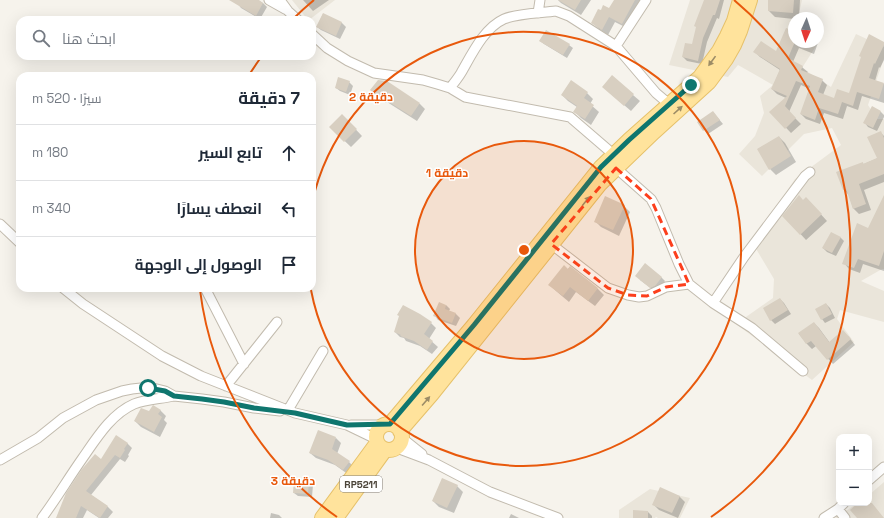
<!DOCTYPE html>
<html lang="ar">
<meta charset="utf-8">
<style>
body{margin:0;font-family:"Space Grotesk",Cairo,sans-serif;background:#f2f2f3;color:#1f2937;direction:rtl}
.controls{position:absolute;right:12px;bottom:12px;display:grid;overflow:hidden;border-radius:8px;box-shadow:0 4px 16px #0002}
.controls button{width:36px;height:36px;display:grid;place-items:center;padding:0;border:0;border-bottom:1px solid #e0e1e3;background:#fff;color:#1f2937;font:20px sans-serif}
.compass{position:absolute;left:788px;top:12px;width:36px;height:36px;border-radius:50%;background:#fff;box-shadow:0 4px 16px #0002;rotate:183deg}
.stop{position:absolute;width:12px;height:12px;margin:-9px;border:3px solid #0f766e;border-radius:50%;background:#fff}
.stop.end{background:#0f766e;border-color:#fff;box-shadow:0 1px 4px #0008}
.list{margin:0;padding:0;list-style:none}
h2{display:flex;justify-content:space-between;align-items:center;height:52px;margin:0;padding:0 16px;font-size:17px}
h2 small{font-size:13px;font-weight:400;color:#747a83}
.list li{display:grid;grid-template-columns:26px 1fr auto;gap:12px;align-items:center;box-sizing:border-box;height:56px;padding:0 16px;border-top:1px solid #e0e1e3}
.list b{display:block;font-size:15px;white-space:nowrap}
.list em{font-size:13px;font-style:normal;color:#747a83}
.icon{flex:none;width:22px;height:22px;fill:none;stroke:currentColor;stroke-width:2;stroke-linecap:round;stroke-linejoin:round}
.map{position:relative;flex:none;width:884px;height:518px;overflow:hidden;direction:ltr}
.search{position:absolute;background:#fff;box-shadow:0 4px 16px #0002;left:16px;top:16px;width:300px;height:44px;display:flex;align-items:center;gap:10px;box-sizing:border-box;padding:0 14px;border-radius:12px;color:#747a83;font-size:15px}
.panel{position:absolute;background:#fff;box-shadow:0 4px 16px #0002;left:16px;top:72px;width:300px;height:220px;border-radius:12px;direction:rtl}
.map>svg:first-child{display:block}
</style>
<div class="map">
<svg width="884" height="518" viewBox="0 0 884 518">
<rect width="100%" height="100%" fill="#f6f3ec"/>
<path fill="#eae5da" d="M292,0H335L309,20H308Z
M690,0H802L798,18H794V42H818V33L823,35L802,68L831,87L856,34L884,47V58L868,105L877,119H884V269H882L861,281L884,291V322L840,310L837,319L854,342L812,380L736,324L773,298L774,279L752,242L795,179L841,145L832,128L804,134L762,176L739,154L755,136L764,113L760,96L773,85L738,65L728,77L669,65Z
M884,482V518H835L858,503H869V495Z
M650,489L690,498L680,518H658L656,517L655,518H619V510Z"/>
<path fill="#0003" d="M240,0H257L263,3L267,7L260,19L241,8L238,4Z
M303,0H329L313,11Z
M558,0H591L581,15L561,3Z
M615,0H644L629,29L615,22L608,35L598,28L592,22L601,12L610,10Z
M705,0H724L719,19L717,18L707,42L702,64L687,61L683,57L693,46Z
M779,0H800L799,18L794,19L775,17L769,11Z
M323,14L342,23L346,27L340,39L321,30L317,27Z
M794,33V42H818V39L819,40L814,54L799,48L793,62L802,67L808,72L806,74L822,80L827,85L823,95L834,100L850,94L884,43V60L880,68L879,67L875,81L884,84V103L862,96L858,110L847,106L843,119L824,113L820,124L806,119L801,114L810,89L801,85L789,112L801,124L791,133L771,112L786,98L777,94L772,89L780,70L760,57L755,52H776Z
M540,41L569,45L573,48L567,58L544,44Z
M612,77L640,101L631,111L610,93Z
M349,82L353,86L350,95L340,91L336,88Z
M371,90L420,104L425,109L417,121L387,102L386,103Z
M587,93L593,99L590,104L599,112L591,125L581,118L575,112L577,107L568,101L562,95Z
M872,108L881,112L884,115V117L877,131L868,127L865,123Z
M713,112L723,124L708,134L698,122Z
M342,115L362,136L351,147L330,127Z
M881,133L884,136V182L864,190L871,210L859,214L853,208L849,195L844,190L862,163L864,164L878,158Z
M779,137L785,143L796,162L776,175L770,169L758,149Z
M884,197V271L863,264L860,273L849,269L844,263L869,230Z
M806,198L827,221L806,240L784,216Z
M624,206L630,212L619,236L601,227L595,221Z
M840,237L844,241L836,256L827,252L823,248Z
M570,267L598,289L604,295L595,306L576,292L569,302L556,291L550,285Z
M661,277L665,281L659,289L655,291L640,280Z
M780,299L784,303L791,314L775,324L771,320Z
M826,304L830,308L835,318L825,323L822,319Z
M446,305L450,309L449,311L456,314L460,318L456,326L438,320L435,316Z
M431,323L436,328L429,339L438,347L432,354L420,346L406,341L404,338L400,337L395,332Z
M814,323L819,328L830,343L848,336L855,345L833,364L816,346L812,349L807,344L799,334Z
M160,410L166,416L164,420L167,423L160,437L141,427L135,421L150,412Z
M336,438L341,443L337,454L349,462L354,467L349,475L335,465L316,458L310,453Z
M127,443L132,448L128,455L129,456L125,462L120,459L91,495L108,507L113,512L108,518H99L87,510L83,518H57L101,460Z
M309,482L313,485L312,497L298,496L294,493Z
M457,486L463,492L454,513L439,507L433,501Z
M679,496L685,502L678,518L659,510L653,504Z
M648,512L652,516V518H634Z
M271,513L279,515L282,518H270Z
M511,514L519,518H509Z"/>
<path fill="#d8cfc1" d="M229,0H259L263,3L256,16Z
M558,0H581L575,10Z
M614,0H635L622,24L609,17L602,30L591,23L598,9L601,10L603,5L609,8Z
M704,0H720L715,15H713L703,38L698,61L682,57L685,43L692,44L696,27L694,26Z
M768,0H794L793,13L768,11Z
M323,13L342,22L336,36L316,27Z
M786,28L794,31V44L788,58L803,66L801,70L823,79L818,92L834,98L837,89L849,93L861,57L859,56L869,34L884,42V45L875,64L874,63L869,78L884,83L879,99L857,92L853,106L842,102L838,114L819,108L815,120L800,114L810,86L796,81L785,106L796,118L785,129L769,112L787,96L771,89L780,69L753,52L761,41L776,51Z
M546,30L570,44L563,55L539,41Z
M612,75L634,94L624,106L602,87Z
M338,77L350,81L346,92L335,88Z
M378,80L387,81L420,103L411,116L381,97L380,98L370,90Z
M571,80L588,92L584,98L594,105L585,119L573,112L577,106L561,95Z
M872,106L881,111L873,128L863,123Z
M713,111L720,120L703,131L697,122Z
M342,114L357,129L344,142L329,127Z
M881,131L884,138V174L859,184L866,204L853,209L846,189L843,190L836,172L863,162V164L877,158L867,137Z
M779,136L791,156L769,170L757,149Z
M799,195L803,200L806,197L822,214L800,235L782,216Z
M884,195V251L879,266L858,259L854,268L842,264L857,223L868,228Z
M605,196L625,205L613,230L594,222Z
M831,232L841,237L832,253L822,248Z
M645,263L662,277L655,286L650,288L635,276Z
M564,265L568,269L570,266L598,288L588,301L570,287L563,296L548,285Z
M780,298L788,310L770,321L763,308Z
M439,302L446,305L445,309L456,313L452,323L433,316Z
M826,303L832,314L821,320L815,309Z
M403,305L420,314L432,322L424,334L433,341L427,350L414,341L400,336L401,335L394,332L399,316L397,315Z
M814,322L829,342L843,330L851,339L827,360L811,341L806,344L798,333Z
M153,405L161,410L158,414L162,417L154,432L134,421L141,408L149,411Z
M318,430L336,437L332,449L350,461L343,470L328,460L309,453Z
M116,435L128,443L124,449L125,450L120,458L115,455L86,491L108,506L100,518L81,506L76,518H56L66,493L82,469L95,454L101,459Z
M442,478L458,485L447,508L432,501Z
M294,479L309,481L308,494L293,493Z
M660,487L680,496L672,513L652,505Z
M858,503H872L884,518H857L850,510Z
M633,510L648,511V518H633Z"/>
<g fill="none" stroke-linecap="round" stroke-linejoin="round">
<defs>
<path id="minor" d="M269,0L285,9
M280,0L288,11L298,20
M646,0L616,46L656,93L669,104
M538,13L540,0
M312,34L327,48L348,61L374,73L423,80L437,84L450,88L465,97L570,117L613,154
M450,88C454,83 458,78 461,73C472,54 484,28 504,19C518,13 541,13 556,11L569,16L616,46
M616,168L651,199L656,208L679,264L689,284L713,303L744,257L805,176L810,172
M0,224L20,243
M551,244L608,288L628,295L639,297L647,296L666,287L689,284
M63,288L83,304L162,356L201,376L295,413L347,425L376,439
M205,288L244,364
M713,303L752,328L803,371
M226,386L277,322
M288,410L323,351
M351,425H384
M402,438L422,454
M397,448L429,460L490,492L558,518
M0,460L38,438L63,418L96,400L122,391L132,389L141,388H153L165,391L174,396L202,399L224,402L254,408L280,411
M869,480L884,467
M838,509L845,518
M42,518C56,499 68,479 82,459C96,439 111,414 134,404C146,399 161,399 174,396
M824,518L838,509L844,503"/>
<path id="primary" d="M376 437a13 13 0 1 1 26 0a13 13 0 1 1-26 0Z
M390,424L474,325L601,167L629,140L700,77L719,51L727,36L734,21L740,0
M400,431L432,394L600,184L654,132L709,82L726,59L734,45L740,31L750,0
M322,518L377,443
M336,518L385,450"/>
</defs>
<use href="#minor" stroke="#c2bbae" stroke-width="11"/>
<use href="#primary" stroke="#e6c16a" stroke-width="16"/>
<use href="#minor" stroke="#fff" stroke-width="9"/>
<use href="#primary" stroke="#ffe39c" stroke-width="14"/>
</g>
<defs><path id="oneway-solid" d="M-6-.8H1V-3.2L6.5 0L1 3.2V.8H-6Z"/></defs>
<g fill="#9c8c66">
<use href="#oneway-solid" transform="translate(712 61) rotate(126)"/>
<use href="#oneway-solid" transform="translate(678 110) rotate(-42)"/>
<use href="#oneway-solid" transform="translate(586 201) rotate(-51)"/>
<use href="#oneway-solid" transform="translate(426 401) rotate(-49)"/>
</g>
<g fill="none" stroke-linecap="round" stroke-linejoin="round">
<path stroke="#0f766e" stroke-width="5" d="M148,388L165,391L174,396L202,399L224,402L254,408L295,413L347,425L390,424L474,325L601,167L629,140L691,85"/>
</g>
<path fill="none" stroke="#fc3f1d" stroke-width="3" stroke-dasharray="8 5" stroke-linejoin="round" d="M616,168L651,199L689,284L666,287L647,296L628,295L608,288L551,244Z"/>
<circle cx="524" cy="250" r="109" fill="#e8590c" fill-opacity=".12"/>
<g fill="none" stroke="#e8590c" stroke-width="2">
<circle cx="524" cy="250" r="109"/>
<path d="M312 203A217 217 0 1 1 311 290"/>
<path d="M337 517A326 326 0 0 1 200 290M249 75A326 326 0 0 1 262 56M293 19A326 326 0 0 1 314 0M734 0A326 326 0 0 1 711 517"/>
</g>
<g text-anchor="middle" stroke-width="3" stroke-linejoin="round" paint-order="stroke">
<rect fill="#fff" stroke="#817c74" stroke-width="1" x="340" y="476" width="42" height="16" rx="3"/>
<g font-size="10" font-weight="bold" fill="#4b4439">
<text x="361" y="488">RP5211</text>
</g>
</g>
<circle cx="524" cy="250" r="6" fill="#e8590c" stroke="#fff" stroke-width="2"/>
<g font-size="12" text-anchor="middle" font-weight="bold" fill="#e8590c" stroke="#fff" stroke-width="3" stroke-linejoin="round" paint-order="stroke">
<text x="371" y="101">2 دقيقة</text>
<text x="447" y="177">1 دقيقة</text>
<text x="293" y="485">3 دقيقة</text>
</g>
</svg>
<div class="controls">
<button>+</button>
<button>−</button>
</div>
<svg class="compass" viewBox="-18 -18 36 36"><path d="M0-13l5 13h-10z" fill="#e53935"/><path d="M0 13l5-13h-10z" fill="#747a83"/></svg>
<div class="stop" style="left:148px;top:388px"></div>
<div class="stop end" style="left:691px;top:85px"></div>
<div class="search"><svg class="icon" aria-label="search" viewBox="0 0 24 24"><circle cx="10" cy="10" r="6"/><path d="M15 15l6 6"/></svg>ابحث هنا</div>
<section class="panel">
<h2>7 دقيقة<small>سيرًا · 520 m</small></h2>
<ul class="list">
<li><svg class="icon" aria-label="ahead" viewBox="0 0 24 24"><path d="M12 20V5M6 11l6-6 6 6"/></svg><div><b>تابع السير</b></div><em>180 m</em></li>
<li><svg class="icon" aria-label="left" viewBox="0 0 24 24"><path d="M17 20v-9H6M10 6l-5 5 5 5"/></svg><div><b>انعطف يسارًا</b></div><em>340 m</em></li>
<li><svg class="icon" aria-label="arrive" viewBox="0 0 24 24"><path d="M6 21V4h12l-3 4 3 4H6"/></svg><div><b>الوصول إلى الوجهة</b></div></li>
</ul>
</section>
</div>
